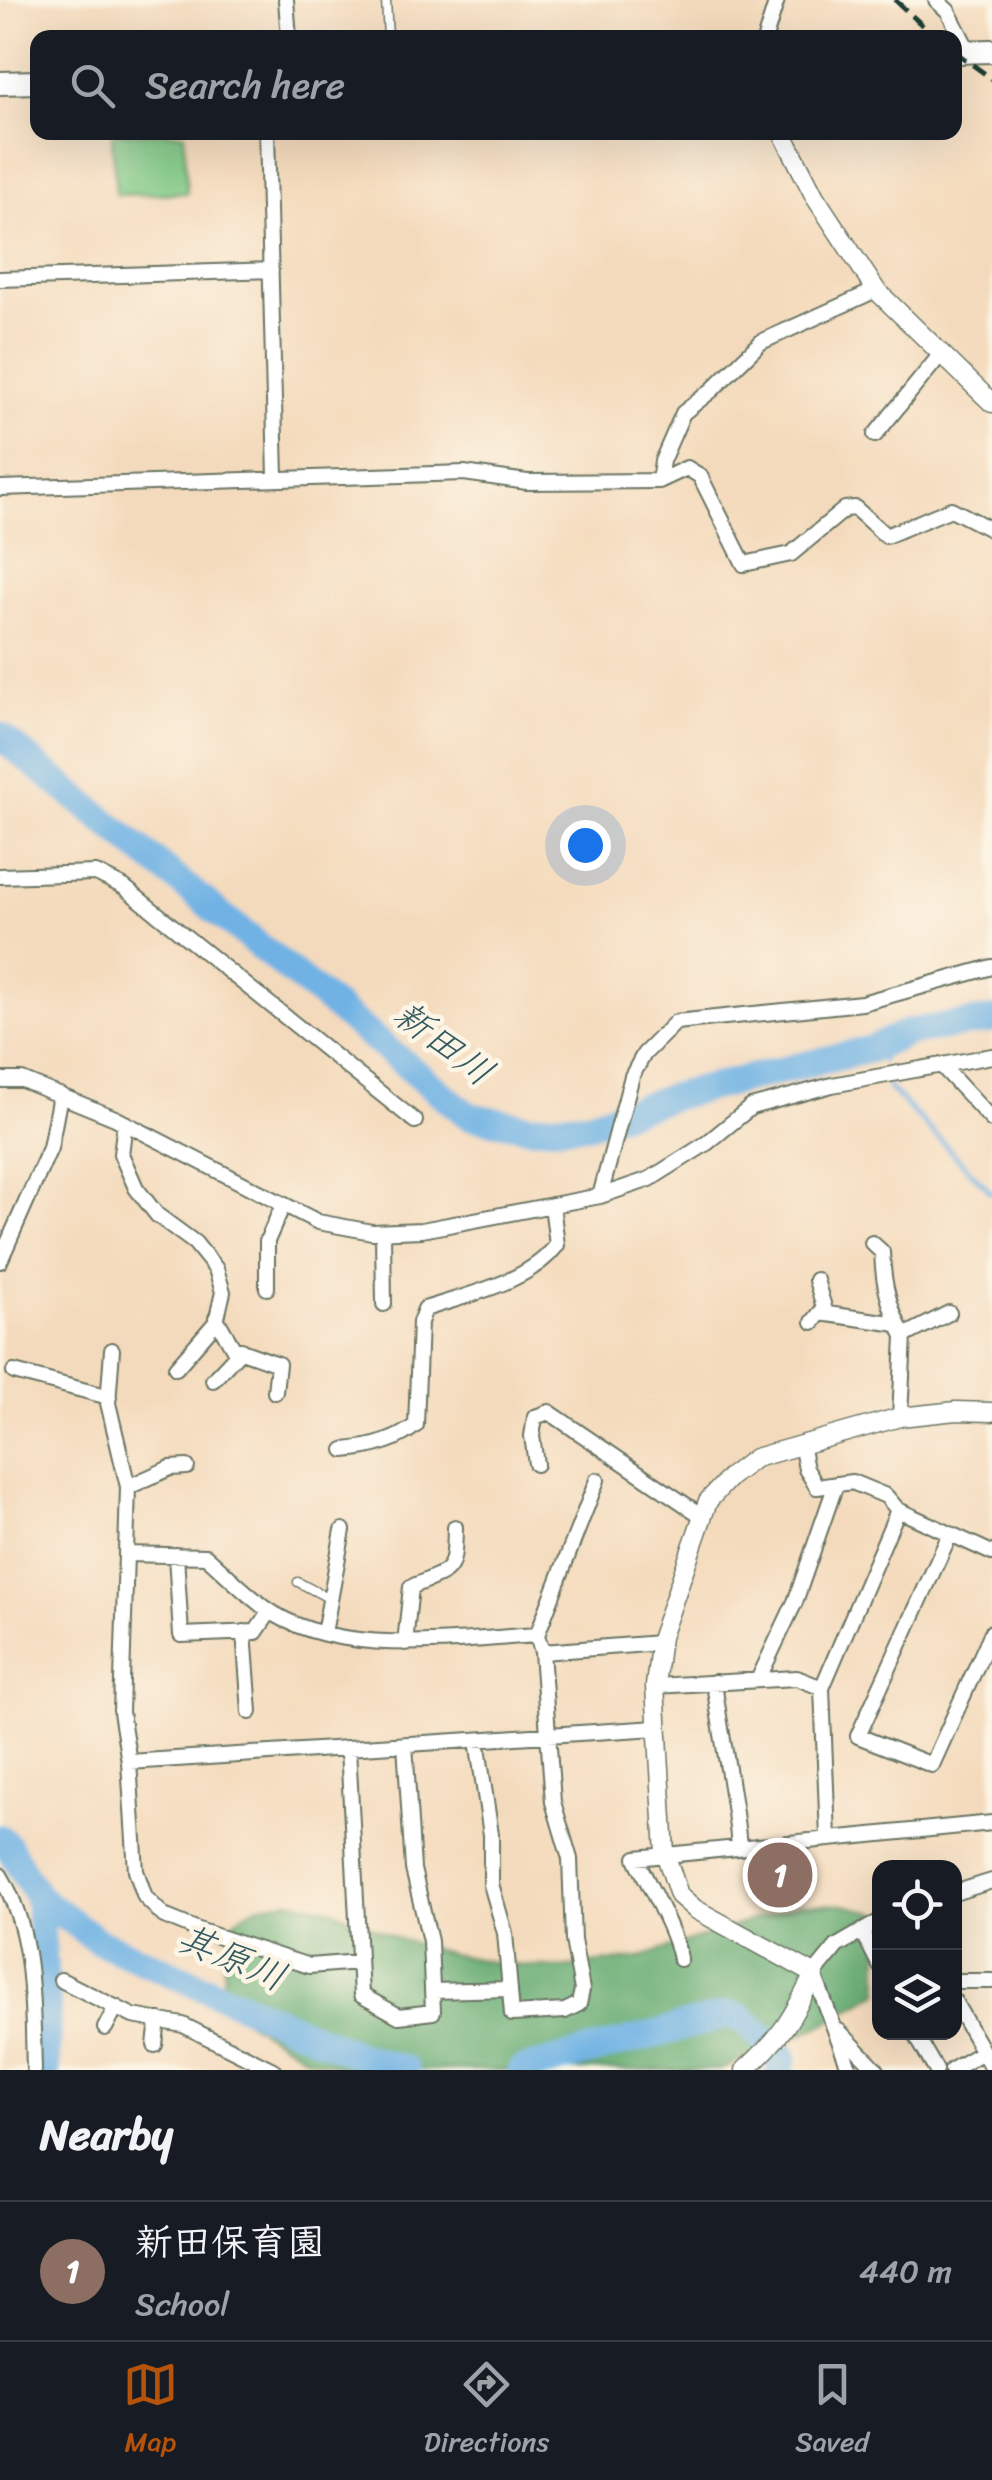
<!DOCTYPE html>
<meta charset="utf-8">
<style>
body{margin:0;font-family:Sriracha,"Klee One",sans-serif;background:#242831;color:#f1f3f6}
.controls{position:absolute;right:30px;bottom:30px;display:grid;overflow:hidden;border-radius:20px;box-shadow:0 10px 40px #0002}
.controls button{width:90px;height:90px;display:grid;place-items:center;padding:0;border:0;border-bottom:2px solid #363941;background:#171b24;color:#f1f3f6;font:50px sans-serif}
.you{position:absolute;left:585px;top:845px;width:35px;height:35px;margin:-25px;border:8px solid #fff;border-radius:50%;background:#1a73e8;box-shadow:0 0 0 15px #1a73e833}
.badge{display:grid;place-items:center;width:65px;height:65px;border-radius:50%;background:#b45309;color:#fff;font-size:32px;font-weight:700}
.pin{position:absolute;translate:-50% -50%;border:5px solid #fff;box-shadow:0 2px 10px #0006}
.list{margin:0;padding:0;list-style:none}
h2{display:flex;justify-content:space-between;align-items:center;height:130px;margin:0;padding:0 40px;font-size:42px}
h2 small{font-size:32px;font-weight:400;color:#9ea1a6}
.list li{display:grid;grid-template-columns:65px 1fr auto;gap:30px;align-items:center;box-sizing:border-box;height:140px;padding:0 40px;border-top:2px solid #363941}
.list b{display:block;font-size:38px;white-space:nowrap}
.list p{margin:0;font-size:32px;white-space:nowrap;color:#9ea1a6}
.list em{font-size:32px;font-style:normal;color:#9ea1a6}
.icon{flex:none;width:55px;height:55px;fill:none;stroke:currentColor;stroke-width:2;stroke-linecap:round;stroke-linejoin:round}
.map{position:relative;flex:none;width:992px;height:2070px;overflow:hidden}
.search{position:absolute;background:#171b24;box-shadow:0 10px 40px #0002;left:30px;right:30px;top:30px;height:110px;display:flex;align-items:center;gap:25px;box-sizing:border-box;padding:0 35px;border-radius:20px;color:#9ea1a6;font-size:38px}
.sheet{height:270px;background:#171b24}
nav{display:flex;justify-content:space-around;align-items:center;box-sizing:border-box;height:140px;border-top:2px solid #363941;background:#171b24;font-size:28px;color:#9ea1a6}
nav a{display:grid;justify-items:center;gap:5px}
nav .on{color:#b45309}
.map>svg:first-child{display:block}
</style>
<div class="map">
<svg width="992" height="2070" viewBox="0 0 992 2070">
<rect width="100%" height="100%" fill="#fcf5e5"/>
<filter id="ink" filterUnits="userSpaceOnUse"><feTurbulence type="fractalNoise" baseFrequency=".01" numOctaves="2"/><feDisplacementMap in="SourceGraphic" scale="20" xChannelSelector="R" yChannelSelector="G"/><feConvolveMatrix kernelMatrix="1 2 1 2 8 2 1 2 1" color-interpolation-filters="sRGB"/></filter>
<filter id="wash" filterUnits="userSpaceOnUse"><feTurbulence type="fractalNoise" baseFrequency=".0048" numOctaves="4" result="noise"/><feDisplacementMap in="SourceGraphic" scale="40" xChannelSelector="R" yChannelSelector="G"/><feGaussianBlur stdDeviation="2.25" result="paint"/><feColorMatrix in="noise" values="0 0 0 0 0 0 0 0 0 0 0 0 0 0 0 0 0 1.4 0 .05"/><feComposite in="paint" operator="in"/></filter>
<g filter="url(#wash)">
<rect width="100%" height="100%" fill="#f4dabc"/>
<path fill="#7ec784" stroke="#4e825c" stroke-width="2.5" d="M115,133H184L187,193L116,195L112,136Z"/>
<path fill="#66ac72" stroke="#427453" stroke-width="2.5" d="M289,1901L326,1907L402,1940L451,1954L501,1964L561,1968L639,1958L800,1904L844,1905L879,1913V1992L822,2025L720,2070H351L306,2057L246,2021L223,1989L224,1952L236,1919L260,1905Z"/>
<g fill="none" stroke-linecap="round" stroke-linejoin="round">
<path stroke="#6fb2e4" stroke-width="5" d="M878,1046L882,1061
M888,1087L992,1193"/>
<path stroke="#6fb2e4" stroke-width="28" d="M0,736L469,1116L531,1127L587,1124L675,1096L871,1049L909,1032L992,1020
M0,1838L10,1849L38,1897L47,2004L46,2070
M38,1897L98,1941L362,2057L405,2070
M522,2070L727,2015L742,2018L784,2058L779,2070"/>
</g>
</g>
<g filter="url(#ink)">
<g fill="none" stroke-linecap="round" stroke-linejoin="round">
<defs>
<path id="service" d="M386,0L388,38
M298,1582L330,1599"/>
<path id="minor" d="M286,0L289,38
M936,0L948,11L969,52
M765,38L777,0
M267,132L276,477
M0,279L271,270
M875,435L941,354
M659,481L662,461L683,413L712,390L761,342L876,290
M0,488L464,473L527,482L659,481L687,468L700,476L744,564L791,554L845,509L855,508L886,536L951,509L992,530
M0,876L96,873L124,887L415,1121
M941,1065L992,1120
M0,1080H22L115,1118L318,1222L372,1232L422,1230L600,1196L650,1179L707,1143L751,1107L832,1085L992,1056
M125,1123L121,1154L136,1188L157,1215L195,1243L216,1269L223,1292L216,1322L176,1368
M600,1196L632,1076L644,1054L676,1022L862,1003L992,967
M383,1232L384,1304
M872,1243L882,1252C883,1284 889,1308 904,1336
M0,1261L50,1148L60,1095
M816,1280L826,1314
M267,1288V1241L283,1205
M216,1318L233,1348L278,1364L275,1392
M813,1322L820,1313L898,1324
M112,1350L108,1403L128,1487
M14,1372L109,1397
M213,1380L241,1350
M900,1417L904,1336L949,1313
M801,1444L806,1469L817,1487L852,1482L886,1496L898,1510L992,1553
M344,1450C370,1448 395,1442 416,1425L420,1322L425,1309C469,1294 528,1283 557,1245L552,1205
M536,1464L532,1436L535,1417L549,1412L702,1516
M950,1534L858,1736L932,1765L992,1632
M126,1554L128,1487L170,1468L187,1467
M176,1555L181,1635L256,1632L270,1611
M244,1632L250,1712
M324,1633L343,1530
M537,1635L597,1480
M405,1643L411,1587C453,1569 454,1575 455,1527
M542,1652L660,1643
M758,1680L795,1602L836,1484
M714,1682C721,1738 734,1791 739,1846
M655,1686L797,1678L822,1688
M348,1748L361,1995L399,2016L433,2012L430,1941L413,1869L405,1744
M129,1762L657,1728
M828,1838L822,1688L898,1510
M0,1875C35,1933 32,2005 34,2070
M954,1893L992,1881
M862,1931L880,1966
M680,1959C675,1930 649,1887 636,1858L992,1823
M359,1962L309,1966L201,1931L164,1916L145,1897L136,1871L129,1762L121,1712L126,1554L206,1556C225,1573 244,1592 264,1607C334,1659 455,1640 537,1635L542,1652L553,1802L570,1859L573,1940L582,1990L579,2004L565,2011L512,2014L505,1933L491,1884V1835L477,1740
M61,1980L133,2016L183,2025L273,2070
M954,1981H992
M432,1991L510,1989
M105,2028L116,2007
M839,2031L877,2070
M914,2032L936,2070
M155,2045L158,2020
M983,2052L992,2068
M850,2070L814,1974L837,1946L880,1921
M952,2070L983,2052L954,2001"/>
<path id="tertiary" d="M782,132L815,197L876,290L992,403
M745,2070C781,2038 793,2017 814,1974L695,1909L679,1895L665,1853L655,1686L661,1637L708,1501L730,1477L755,1458L900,1417L956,1411L992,1412"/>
<path id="primary" d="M954,52L992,51
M0,83L38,82"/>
</defs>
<use href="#service" stroke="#6a7464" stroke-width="11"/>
<use href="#minor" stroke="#6a7464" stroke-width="18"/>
<use href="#tertiary" stroke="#6a7464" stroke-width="21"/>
<use href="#primary" stroke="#6a7464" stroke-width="26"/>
<use href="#service" stroke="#fff" stroke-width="8"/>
<use href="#minor" stroke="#fff" stroke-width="14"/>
<use href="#tertiary" stroke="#fff" stroke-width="18"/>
<use href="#primary" stroke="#fff" stroke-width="22"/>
<path stroke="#1f3d34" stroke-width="5" stroke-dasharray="15 8" stroke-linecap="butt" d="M895,0L936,38
M954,51L992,79"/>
</g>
</g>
<g text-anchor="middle" stroke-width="9" stroke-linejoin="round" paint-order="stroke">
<g font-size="38" font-style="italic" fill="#335a60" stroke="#fcf5e5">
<text transform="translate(444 1043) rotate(37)" y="13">新田川</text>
<text transform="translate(232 1957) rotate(23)" y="13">其原川</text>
</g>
</g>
</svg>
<div class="controls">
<button><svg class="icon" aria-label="locate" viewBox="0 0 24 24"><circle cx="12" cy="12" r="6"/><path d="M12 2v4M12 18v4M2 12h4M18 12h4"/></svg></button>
<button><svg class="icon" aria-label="layers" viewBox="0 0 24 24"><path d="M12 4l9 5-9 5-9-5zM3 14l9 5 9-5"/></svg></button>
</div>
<div class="you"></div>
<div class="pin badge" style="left:780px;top:1875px;background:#8d6e63">1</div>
<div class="search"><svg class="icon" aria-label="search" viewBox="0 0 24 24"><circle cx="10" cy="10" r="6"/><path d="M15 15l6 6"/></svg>Search here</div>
</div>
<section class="sheet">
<h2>Nearby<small></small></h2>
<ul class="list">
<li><span class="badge" style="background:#8d6e63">1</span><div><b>新田保育園</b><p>School</p></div><em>440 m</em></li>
</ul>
</section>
<nav>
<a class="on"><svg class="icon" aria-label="map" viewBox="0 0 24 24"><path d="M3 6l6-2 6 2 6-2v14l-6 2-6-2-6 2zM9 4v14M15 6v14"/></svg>Map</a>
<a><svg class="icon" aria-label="directions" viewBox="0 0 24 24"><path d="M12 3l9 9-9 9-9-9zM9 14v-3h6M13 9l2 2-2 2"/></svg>Directions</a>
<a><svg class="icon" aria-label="saved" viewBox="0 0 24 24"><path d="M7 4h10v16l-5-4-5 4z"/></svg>Saved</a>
</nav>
